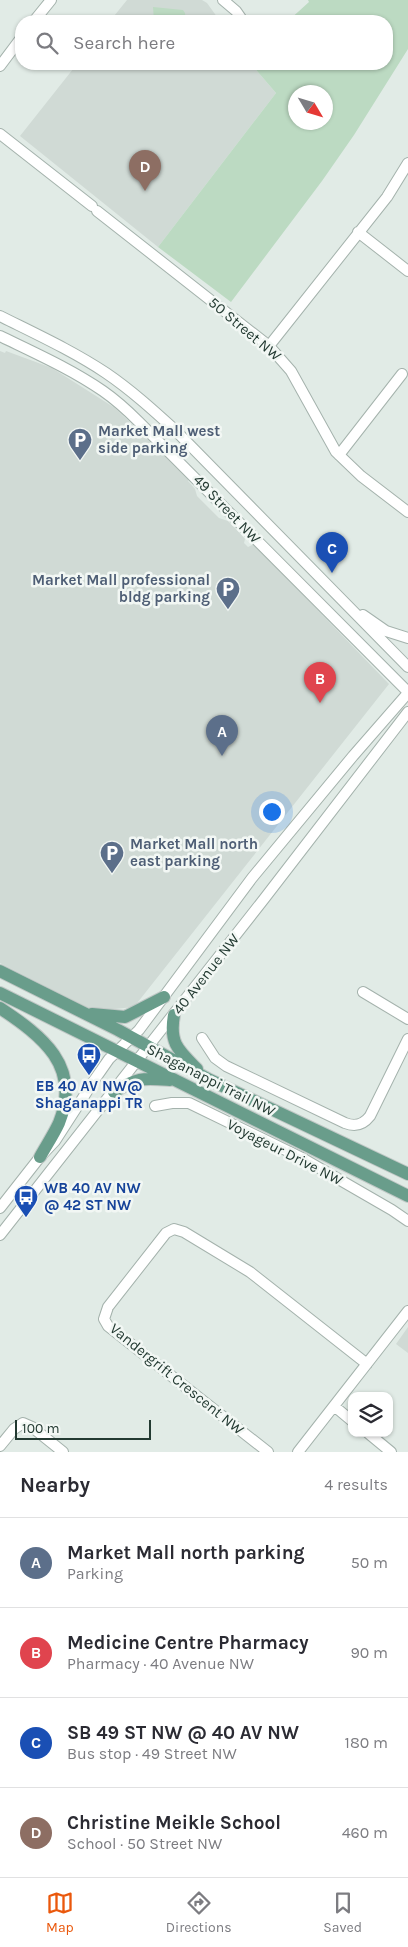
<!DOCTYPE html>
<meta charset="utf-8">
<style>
body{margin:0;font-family:Karla,sans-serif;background:#f2f2f3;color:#2b2b33}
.controls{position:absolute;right:15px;bottom:15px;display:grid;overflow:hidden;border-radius:10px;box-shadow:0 1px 4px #0004}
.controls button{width:45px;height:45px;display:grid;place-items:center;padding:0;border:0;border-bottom:1px solid #e1e1e2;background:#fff;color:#2b2b33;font:25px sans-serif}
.compass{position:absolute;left:288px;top:85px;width:45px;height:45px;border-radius:50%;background:#fff;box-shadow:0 1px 4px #0004;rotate:128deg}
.scale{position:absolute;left:15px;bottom:12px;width:136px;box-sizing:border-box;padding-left:5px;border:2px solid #233a32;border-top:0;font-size:14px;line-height:18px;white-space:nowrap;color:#233a32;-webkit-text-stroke:4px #f2f7f4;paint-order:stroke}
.you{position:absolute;left:271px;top:811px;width:18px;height:18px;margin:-12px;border:4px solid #fff;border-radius:50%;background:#1a73e8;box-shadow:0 0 0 8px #1a73e833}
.badge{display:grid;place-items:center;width:32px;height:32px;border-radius:50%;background:#ea580c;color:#fff;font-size:16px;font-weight:700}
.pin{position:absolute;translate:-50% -41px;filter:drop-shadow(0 1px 2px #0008)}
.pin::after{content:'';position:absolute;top:26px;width:18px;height:15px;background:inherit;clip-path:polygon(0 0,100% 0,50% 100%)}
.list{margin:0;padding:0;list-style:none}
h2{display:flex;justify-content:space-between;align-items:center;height:65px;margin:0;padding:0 20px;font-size:21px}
h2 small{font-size:16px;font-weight:400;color:#7c7c81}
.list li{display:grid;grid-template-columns:32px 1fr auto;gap:15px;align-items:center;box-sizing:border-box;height:90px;padding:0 20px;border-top:1px solid #e1e1e2}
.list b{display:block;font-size:19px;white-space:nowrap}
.list p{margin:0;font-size:16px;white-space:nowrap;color:#7c7c81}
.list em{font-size:16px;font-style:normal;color:#7c7c81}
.icon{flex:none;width:28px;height:28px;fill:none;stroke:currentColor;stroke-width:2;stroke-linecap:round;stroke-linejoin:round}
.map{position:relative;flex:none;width:408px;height:1452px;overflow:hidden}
.search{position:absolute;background:#fff;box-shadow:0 1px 4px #0004;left:15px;right:15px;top:15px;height:55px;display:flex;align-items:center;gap:12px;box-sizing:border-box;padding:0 18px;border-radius:20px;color:#7c7c81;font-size:19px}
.sheet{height:425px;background:#fff}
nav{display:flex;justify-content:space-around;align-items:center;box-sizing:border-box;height:70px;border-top:1px solid #e1e1e2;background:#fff;font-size:14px;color:#7c7c81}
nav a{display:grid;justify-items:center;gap:2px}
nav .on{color:#ea580c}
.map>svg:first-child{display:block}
</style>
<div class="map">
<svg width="408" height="1452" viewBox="0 0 408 1452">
<rect width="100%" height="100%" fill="#e1ebe6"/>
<path fill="#d0dad5" d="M127,0H202L207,3L220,21H110Z
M77,64H251L276,93L158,247L20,136Z
M0,351L5,353L6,351L52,368L115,408L189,479L188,481L195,489L197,496L219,518L228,521L235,528L245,539L244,543L248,547L254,544L389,684L134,1007L95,1011L0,963Z
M408,1327V1353L396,1344Z"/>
<path fill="#bcdac2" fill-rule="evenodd" d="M308,0H408V49L354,135L322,181L231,302L158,247L276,93L251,64H387V21H288L309,2ZM326,92V122H296V92Z
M153,7L183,10L185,13L186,21H154Z"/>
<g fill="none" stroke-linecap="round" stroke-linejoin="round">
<defs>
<path id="minor" d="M223,0L236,11L243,21
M34,21L51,0
M0,66L21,38
M0,134L92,206
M97,211L269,346L291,371L336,452L361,476L408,512
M358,232L408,271
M0,316C36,334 73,351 106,373C131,390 153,410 175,430L408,667
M0,336C35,353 71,369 103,391C116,400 128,411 139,422L408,692
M269,346L387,197L408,163
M339,455L402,374
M363,615L386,631L408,638
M363,992L408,1019
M202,1038L215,1058L226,1066L345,1123C355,1127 363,1125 370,1116L408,1039
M155,1106L172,1103H189L302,1158L392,1210L408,1221
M0,1208L40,1157L55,1141L95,1079L109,1059L139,1030L252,878L353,756L408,693
M0,1235L264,899L408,712
M334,1406L352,1421
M368,1433L391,1452
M0,1446L14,1429L23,1423L32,1427L63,1452
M268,1452L108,1326L104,1319L108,1307L166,1233L174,1229L184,1232L250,1272L367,1364
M298,1452L408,1311"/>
<path id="major" d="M0,971L118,1030L208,1079L408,1174
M0,993L408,1196
M0,1008C42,1036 82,1066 59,1123C54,1134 46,1146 40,1157
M92,1014L125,1017L164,997
M174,1015C169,1043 178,1050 197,1069
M114,1092C137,1077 143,1078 170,1080"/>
</defs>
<use href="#minor" stroke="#a4b2ac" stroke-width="12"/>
<use href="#major" stroke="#c1c8c6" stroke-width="14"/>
<use href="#minor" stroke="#fff" stroke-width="10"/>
<use href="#major" stroke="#699d8b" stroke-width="12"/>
</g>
<defs>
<symbol id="parking-pin" viewBox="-11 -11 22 30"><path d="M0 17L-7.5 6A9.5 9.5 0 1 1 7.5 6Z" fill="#5c6f8a" stroke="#f2f7f4"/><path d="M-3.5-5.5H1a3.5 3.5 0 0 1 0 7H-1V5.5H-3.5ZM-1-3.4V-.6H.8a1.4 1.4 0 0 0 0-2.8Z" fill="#fff"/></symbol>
<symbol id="bus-pin" viewBox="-11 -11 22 30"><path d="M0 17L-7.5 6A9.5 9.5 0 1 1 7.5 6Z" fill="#1a4fb4" stroke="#f2f7f4"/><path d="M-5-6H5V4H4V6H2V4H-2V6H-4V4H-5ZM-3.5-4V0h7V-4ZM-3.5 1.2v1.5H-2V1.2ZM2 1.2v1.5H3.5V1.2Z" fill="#fff"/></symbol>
</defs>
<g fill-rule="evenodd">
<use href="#parking-pin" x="66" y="426" width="28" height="38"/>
<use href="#parking-pin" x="214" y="575" width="28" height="38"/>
<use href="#parking-pin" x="98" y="839" width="28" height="38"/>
<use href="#bus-pin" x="75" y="1041" width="28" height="38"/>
<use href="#bus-pin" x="12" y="1183" width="28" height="38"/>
</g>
<g text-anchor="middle" stroke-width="5" stroke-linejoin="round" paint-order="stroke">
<g font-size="15" fill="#233a32" stroke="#f2f7f4">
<text transform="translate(245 329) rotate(40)" y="5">50 Street NW</text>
<text transform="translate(227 509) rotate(46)" y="5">49 Street NW</text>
<text transform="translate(206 974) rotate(-52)" y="5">40 Avenue NW</text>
<text transform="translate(211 1080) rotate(27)" y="5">Shaganappi Trail NW</text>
<text transform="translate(285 1152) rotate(27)" y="5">Voyageur Drive NW</text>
<text transform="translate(177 1379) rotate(39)" y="5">Vandergrift Crescent NW</text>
</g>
<g font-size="15" font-weight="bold" fill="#4e5e75" stroke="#f2f7f4" text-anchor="start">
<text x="98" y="436">Market Mall west<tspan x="98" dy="17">side parking</tspan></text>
<text x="210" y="585" text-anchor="end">Market Mall professional<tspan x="210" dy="17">bldg parking</tspan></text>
<text x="130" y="849">Market Mall north<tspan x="130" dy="17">east parking</tspan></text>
</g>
<g font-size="15" font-weight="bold" fill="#164399" stroke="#f2f7f4">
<text x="89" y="1091">EB 40 AV NW@<tspan x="89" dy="17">Shaganappi TR</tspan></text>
<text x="44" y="1193" text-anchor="start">WB 40 AV NW<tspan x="44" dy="17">@ 42 ST NW</tspan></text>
</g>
</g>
</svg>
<div class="controls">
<button><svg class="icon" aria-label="layers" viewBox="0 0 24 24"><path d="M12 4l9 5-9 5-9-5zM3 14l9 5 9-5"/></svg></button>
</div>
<svg class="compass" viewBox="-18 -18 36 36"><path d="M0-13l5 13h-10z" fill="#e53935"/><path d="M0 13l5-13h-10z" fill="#7c7c81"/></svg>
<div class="scale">100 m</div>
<div class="you"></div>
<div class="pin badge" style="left:222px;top:756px;background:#5c6f8a">A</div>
<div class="pin badge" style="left:320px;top:703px;background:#e0444e">B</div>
<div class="pin badge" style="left:332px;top:573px;background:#1a4fb4">C</div>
<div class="pin badge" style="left:145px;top:191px;background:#8d6e63">D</div>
<div class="search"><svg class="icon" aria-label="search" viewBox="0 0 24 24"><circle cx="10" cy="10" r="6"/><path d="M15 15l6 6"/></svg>Search here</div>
</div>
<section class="sheet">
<h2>Nearby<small>4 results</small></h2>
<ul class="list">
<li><span class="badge" style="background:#5c6f8a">A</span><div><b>Market Mall north parking</b><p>Parking</p></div><em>50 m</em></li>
<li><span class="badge" style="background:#e0444e">B</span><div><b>Medicine Centre Pharmacy</b><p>Pharmacy · 40 Avenue NW</p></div><em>90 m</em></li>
<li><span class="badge" style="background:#1a4fb4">C</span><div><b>SB 49 ST NW @ 40 AV NW</b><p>Bus stop · 49 Street NW</p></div><em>180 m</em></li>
<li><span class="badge" style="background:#8d6e63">D</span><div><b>Christine Meikle School</b><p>School · 50 Street NW</p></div><em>460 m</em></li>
</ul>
</section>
<nav>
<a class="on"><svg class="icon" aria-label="map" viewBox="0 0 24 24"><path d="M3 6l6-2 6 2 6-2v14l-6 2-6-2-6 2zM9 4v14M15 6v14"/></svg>Map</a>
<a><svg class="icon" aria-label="directions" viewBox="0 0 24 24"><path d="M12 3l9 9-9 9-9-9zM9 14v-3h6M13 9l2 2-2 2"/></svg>Directions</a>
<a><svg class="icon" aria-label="saved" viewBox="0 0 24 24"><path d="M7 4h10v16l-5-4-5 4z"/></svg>Saved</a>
</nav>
